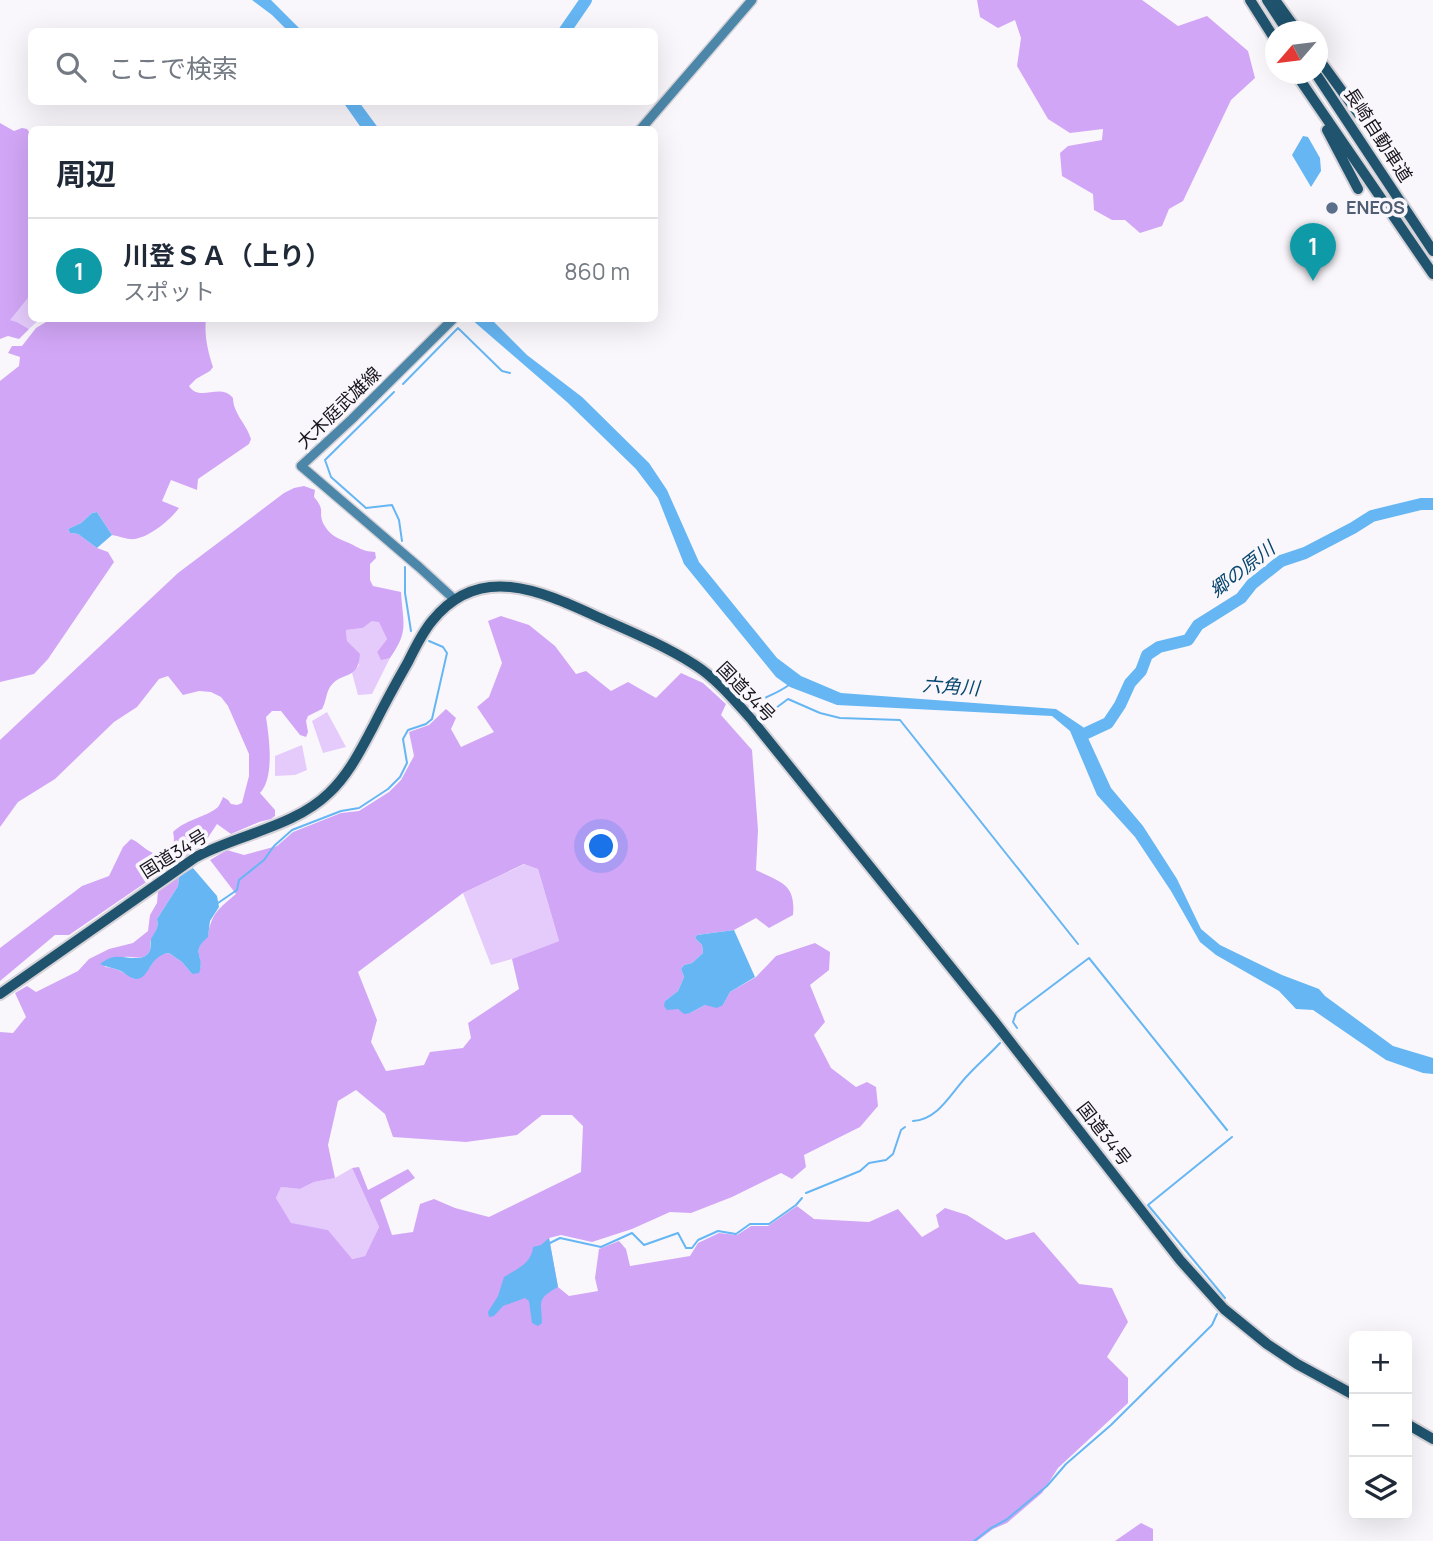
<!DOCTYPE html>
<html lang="ja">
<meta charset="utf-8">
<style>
body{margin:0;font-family:Manrope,"Noto Sans JP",sans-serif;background:#f2f2f3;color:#1f2937}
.controls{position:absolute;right:21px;bottom:21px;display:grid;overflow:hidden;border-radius:10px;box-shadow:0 7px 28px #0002}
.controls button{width:63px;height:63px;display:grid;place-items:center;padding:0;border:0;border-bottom:2px solid #e0e1e3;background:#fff;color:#1f2937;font:35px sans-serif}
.compass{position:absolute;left:1265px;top:21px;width:63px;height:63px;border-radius:50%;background:#fff;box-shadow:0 7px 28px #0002;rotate:242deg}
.you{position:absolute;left:602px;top:847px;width:24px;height:24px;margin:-18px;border:5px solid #fff;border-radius:50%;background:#1a73e8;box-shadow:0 0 0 10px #1a73e833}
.badge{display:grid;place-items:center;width:46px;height:46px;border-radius:50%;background:#d93025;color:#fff;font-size:23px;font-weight:700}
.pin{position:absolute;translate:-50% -58px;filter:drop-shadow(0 2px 4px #0008)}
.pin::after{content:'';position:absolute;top:37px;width:24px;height:21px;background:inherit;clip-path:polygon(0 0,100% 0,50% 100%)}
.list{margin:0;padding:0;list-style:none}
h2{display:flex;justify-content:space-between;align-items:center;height:91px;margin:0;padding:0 28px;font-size:30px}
h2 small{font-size:23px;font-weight:400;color:#747a83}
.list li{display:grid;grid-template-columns:46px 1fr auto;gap:21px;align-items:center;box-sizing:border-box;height:105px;padding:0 28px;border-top:2px solid #e0e1e3}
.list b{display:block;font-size:26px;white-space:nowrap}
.list p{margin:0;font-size:23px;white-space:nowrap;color:#747a83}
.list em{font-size:23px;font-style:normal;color:#747a83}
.icon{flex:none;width:38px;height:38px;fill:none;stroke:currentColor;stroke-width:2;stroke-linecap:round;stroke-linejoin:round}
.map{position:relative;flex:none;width:1433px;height:1541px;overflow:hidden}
.search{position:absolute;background:#fff;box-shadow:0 7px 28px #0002;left:28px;top:28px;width:630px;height:77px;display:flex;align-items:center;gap:18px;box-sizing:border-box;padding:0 24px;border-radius:10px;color:#747a83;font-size:26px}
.panel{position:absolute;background:#fff;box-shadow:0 7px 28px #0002;left:28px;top:126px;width:630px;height:196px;border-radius:10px}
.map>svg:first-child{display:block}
</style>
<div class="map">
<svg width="1433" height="1541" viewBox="0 0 1433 1541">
<rect width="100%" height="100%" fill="#faf7fc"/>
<path fill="#e4cbfb" d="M31,291L32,318L40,319L29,329L17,322L9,320L28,298Z
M372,621H379L387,639L377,652L381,659L390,658L372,694L358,695L352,673L359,665L347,641L346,630L363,628Z
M327,712L346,747L323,753L312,721Z
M302,745L307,770L295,775L275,776V756Z
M525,864L538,869L559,941L512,959L491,965L463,893Z
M352,1168L379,1227L365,1256L351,1259L328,1230L291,1224L276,1198L281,1187L300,1189L314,1182L335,1178Z"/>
<path fill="#d1a6f6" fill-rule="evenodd" d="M977,0H1142L1178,26L1207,16L1248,51L1255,78L1231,100L1183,201L1169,209L1162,226L1140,233L1125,220H1112L1094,210L1093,194L1062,176L1060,153L1068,146L1102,140L1103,129L1070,133L1048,119L1017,66L1021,38L1015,20L998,28L980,17Z
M0,123L14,131L22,128L27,129L31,135V291L28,298L10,320L17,322L29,329L19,339L8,336L0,339Z
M51,319H206C204,335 208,352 213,367L210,371L196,379L189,386C200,403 220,382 233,398C233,413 247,425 251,439L249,444L198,479L197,490L171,480L162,501L179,508C169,521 151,536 135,539C128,540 119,536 112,535L97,512L92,513L81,523L68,529L70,533L78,534L97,548L108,552L114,562L48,659L34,674L0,682V381L19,366L20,357L8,353L12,346H22L36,328Z
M304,486L315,490L314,497C326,511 318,511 323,523C329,535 337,538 349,543C360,548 361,551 375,552L376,558L370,564V580L373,586L401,592C403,624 409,631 390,658L381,660L377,652L387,639L379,622L372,621L363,628L346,630L347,641L360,654C358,682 342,670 330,687C326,693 326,702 322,709L308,716L306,721L308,732L306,737L300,735L281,711H272L266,717C269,737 275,777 260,793L275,810V816L271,819L259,822L231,834L217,824L207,839L199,846L69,935H55L0,981V948L82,886L109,876L123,847L131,839C139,842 143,848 151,852C168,861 177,848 173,832C186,819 205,818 218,807C219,806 223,798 223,797L228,800L231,804L237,805L242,803L249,776V754L228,706L221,697L211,692L199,691L183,695L168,676L159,679L137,707L114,722L55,779L18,802L0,827V740L178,573L284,493L294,488Z
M501,616L529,625L555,646L576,674L586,671L611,691L628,682L656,698L681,673L703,683L726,704L721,715L752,750L758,830L756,870C780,882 796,883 793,915L769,928L756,918L734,930L697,935L695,938L702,945L703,953L692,963L684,965L681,969L684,977L678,991L665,1001L678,1009L690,1013L705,1005H723L730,992L756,977L776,956L815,943L830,952L829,970L810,985L825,1022L814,1035L831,1068L856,1087L867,1082L876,1087L878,1106L860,1127L804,1155L806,1167L792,1179L781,1173L732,1197L691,1213L670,1212L632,1229L592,1242L561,1235L549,1238L558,1287L569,1296L598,1291L595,1278L599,1249L619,1241L626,1249L630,1266L690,1256L698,1243L719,1233L737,1235L751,1226H768L797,1206L814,1219L869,1222L898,1209L922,1237L939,1227L936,1215L945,1208L967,1215L1006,1240L1034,1232L1079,1284L1112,1288L1128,1322L1107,1357L1128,1378V1403L1058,1468L1042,1493L1007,1523L993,1529L977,1541H0V1032L13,1033L26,1017L15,993L27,986L36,992L78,971L89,959L109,949L133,943L148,931L150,915L157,903L158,891L179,876L178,886L157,919C159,929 155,931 151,940C149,943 151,947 150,950C145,963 133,955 125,957C118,959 110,964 104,967C115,967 125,973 134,979C140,975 146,972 150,967C156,958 158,954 169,953L182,962L192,974L201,967C199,952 195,947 208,936C211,914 219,908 236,894L210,860L227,850L244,855L277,846L293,832L341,813L359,811L389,792L401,780L414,756L409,732L429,725L446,709L456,718L451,729L461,747L494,732L477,707L489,697L502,663L488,621ZM524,864L538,869L559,941L512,959L519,989L468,1023L471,1038L463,1048L430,1052L424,1065L386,1071L371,1042L377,1020L358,972L463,893ZM356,1090L385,1114L393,1137L466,1142L517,1135L542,1115H572L583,1126L581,1172L489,1217L455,1208L434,1199L420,1204L413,1232L392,1235L380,1200L415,1178L408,1169L368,1190L359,1167L352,1168L379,1227L365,1256L352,1259L328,1230L291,1223L276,1198L281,1187L300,1189L314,1182L335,1178L328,1145L338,1101Z
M1141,1523L1153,1529V1541H1115Z"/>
<path fill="#66b6f3" d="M252,0H271L302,31H288L272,15Z
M343,102H359L379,129H362Z
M1303,136L1308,137L1320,158L1321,171L1311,187L1292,155Z
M471,319H491L527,355L582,397L649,463L667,490L699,562L777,658L801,676L841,693L1056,709L1083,727L1111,788L1143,826L1177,879L1201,929L1220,945L1282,975L1319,989L1325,996L1393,1046L1433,1058V1074L1423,1073L1386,1060L1313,1010L1296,1009L1279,991L1216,955L1200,942L1171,891L1135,837L1097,795L1070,731L1052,716L837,705L790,687L776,677L684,564L658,498L636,469L567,402Z
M97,512L112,535L97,548L78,534L70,533L68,529L81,523L92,513Z
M193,868L217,896L219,907L210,921L208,937C189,953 206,956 199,973L192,974L182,962L169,953C149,955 150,979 136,979C131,979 125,973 121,971C114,968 106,967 100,964C104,961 108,958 114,957C125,955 145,964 150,950C151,947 150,943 151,939C155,931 159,929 157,919L178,886L179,876Z
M734,930L755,977L730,992L723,1005L717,1008L705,1005L690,1013L684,1014L678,1009L667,1010L664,1006L665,1001L678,991L684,977L681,969L684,965L692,963L703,953L702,945L695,938L697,935Z
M549,1238L558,1287C537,1299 541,1300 542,1323L538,1326L532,1323L529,1301L525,1298L503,1306L494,1316L489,1317L488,1312L498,1296L504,1277C517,1269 532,1263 533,1247L541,1245Z"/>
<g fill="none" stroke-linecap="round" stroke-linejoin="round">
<path stroke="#66b6f3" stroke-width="2" d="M403,384L458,328L502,371L510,373
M394,392L325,460L331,477L366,508L392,505L399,520L402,541
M405,567V593L411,631
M750,707C763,697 775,695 789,685
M750,707L759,710
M768,714L788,699L820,713L840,718L900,720L1078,944
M218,903L237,890L239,880L264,860L274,846L292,830L341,811L359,808L388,789L400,777L407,763L403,739L408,730L426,724L432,719L447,653L443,647L429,641
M1017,1028L1013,1022L1016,1013L1089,958L1227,1130
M913,1121C939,1120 952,1091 968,1075C978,1064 990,1054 1000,1043
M806,1193L860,1171L869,1163L886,1160L893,1154L901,1130L905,1127
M550,1243L560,1238L601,1247L632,1233L644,1245L678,1233L686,1248H692L698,1240L718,1231L736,1234L750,1224H769L796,1205L802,1198
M1225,1298L1148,1205L1232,1137
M974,1541L991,1528L1006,1520L1047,1486L1066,1464L1111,1425L1212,1325L1217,1314"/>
<path stroke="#66b6f3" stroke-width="12" d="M564,32L586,0
M1080,736L1108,723L1120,705L1130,683L1141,671L1147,655L1159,647L1188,640L1198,625L1241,598L1252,584L1281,561L1305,553L1353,528L1372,516L1421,504H1433"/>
<defs>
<path id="secondary" d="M640,130L752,0
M454,599L419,567L301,466L352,419L454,318"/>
<path id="highway" d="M1250,0L1276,41
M1267,0L1288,32
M1275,0L1298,32
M1318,58L1363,120
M1296,74L1433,274
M1316,74L1433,251
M1327,130L1358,189
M0,994L196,857C239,834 294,827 329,793C349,774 360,751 373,727C384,705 396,683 408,662C415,648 422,633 432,621C480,561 543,592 600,618C632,632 665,646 695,665C717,679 735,701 752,720L994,1021L1180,1260L1224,1309L1267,1344L1297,1364L1354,1395
M1407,1424L1433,1439"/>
</defs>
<use href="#secondary" stroke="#d6d3d8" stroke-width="12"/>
<use href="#highway" stroke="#d6d3d8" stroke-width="14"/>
<use href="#secondary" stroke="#4c87a9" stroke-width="9"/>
<use href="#highway" stroke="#1f536e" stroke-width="10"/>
</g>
<circle fill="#5c6f8a" stroke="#faf7fc" stroke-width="2.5" cx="1332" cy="208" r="7"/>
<g text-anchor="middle" stroke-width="7" stroke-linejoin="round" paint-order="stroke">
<g font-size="18" fill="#18141d" stroke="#faf7fc">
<text transform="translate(1378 135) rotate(57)" y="6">長崎自動車道</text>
<text transform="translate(339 408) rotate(-44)" y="6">大木庭武雄線</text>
<text transform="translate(746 692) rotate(46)" y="6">国道34号</text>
<text transform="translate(174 854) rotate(-32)" y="6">国道34号</text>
<text transform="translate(1104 1134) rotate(52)" y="6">国道34号</text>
</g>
<g font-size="18" font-weight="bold" fill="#4e5e75" stroke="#faf7fc" text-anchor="start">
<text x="1346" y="214">ENEOS</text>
</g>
<g font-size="19" font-style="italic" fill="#07476f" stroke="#faf7fc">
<text transform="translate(1242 569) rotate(-38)" y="7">郷の原川</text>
<text transform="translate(951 686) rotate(4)" y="7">六角川</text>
</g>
</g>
</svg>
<div class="controls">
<button>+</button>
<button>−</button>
<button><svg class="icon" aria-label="layers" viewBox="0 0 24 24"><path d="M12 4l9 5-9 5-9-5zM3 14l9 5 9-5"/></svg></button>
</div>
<svg class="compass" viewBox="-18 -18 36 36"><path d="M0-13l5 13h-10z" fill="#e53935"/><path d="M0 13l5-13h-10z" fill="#747a83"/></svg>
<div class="you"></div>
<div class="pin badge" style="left:1313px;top:281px;background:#0f9aa8">1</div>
<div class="search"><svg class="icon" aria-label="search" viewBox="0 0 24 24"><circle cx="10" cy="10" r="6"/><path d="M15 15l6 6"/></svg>ここで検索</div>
<section class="panel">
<h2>周辺<small></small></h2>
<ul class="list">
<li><span class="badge" style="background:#0f9aa8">1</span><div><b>川登ＳＡ（上り）</b><p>スポット</p></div><em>860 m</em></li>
</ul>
</section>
</div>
